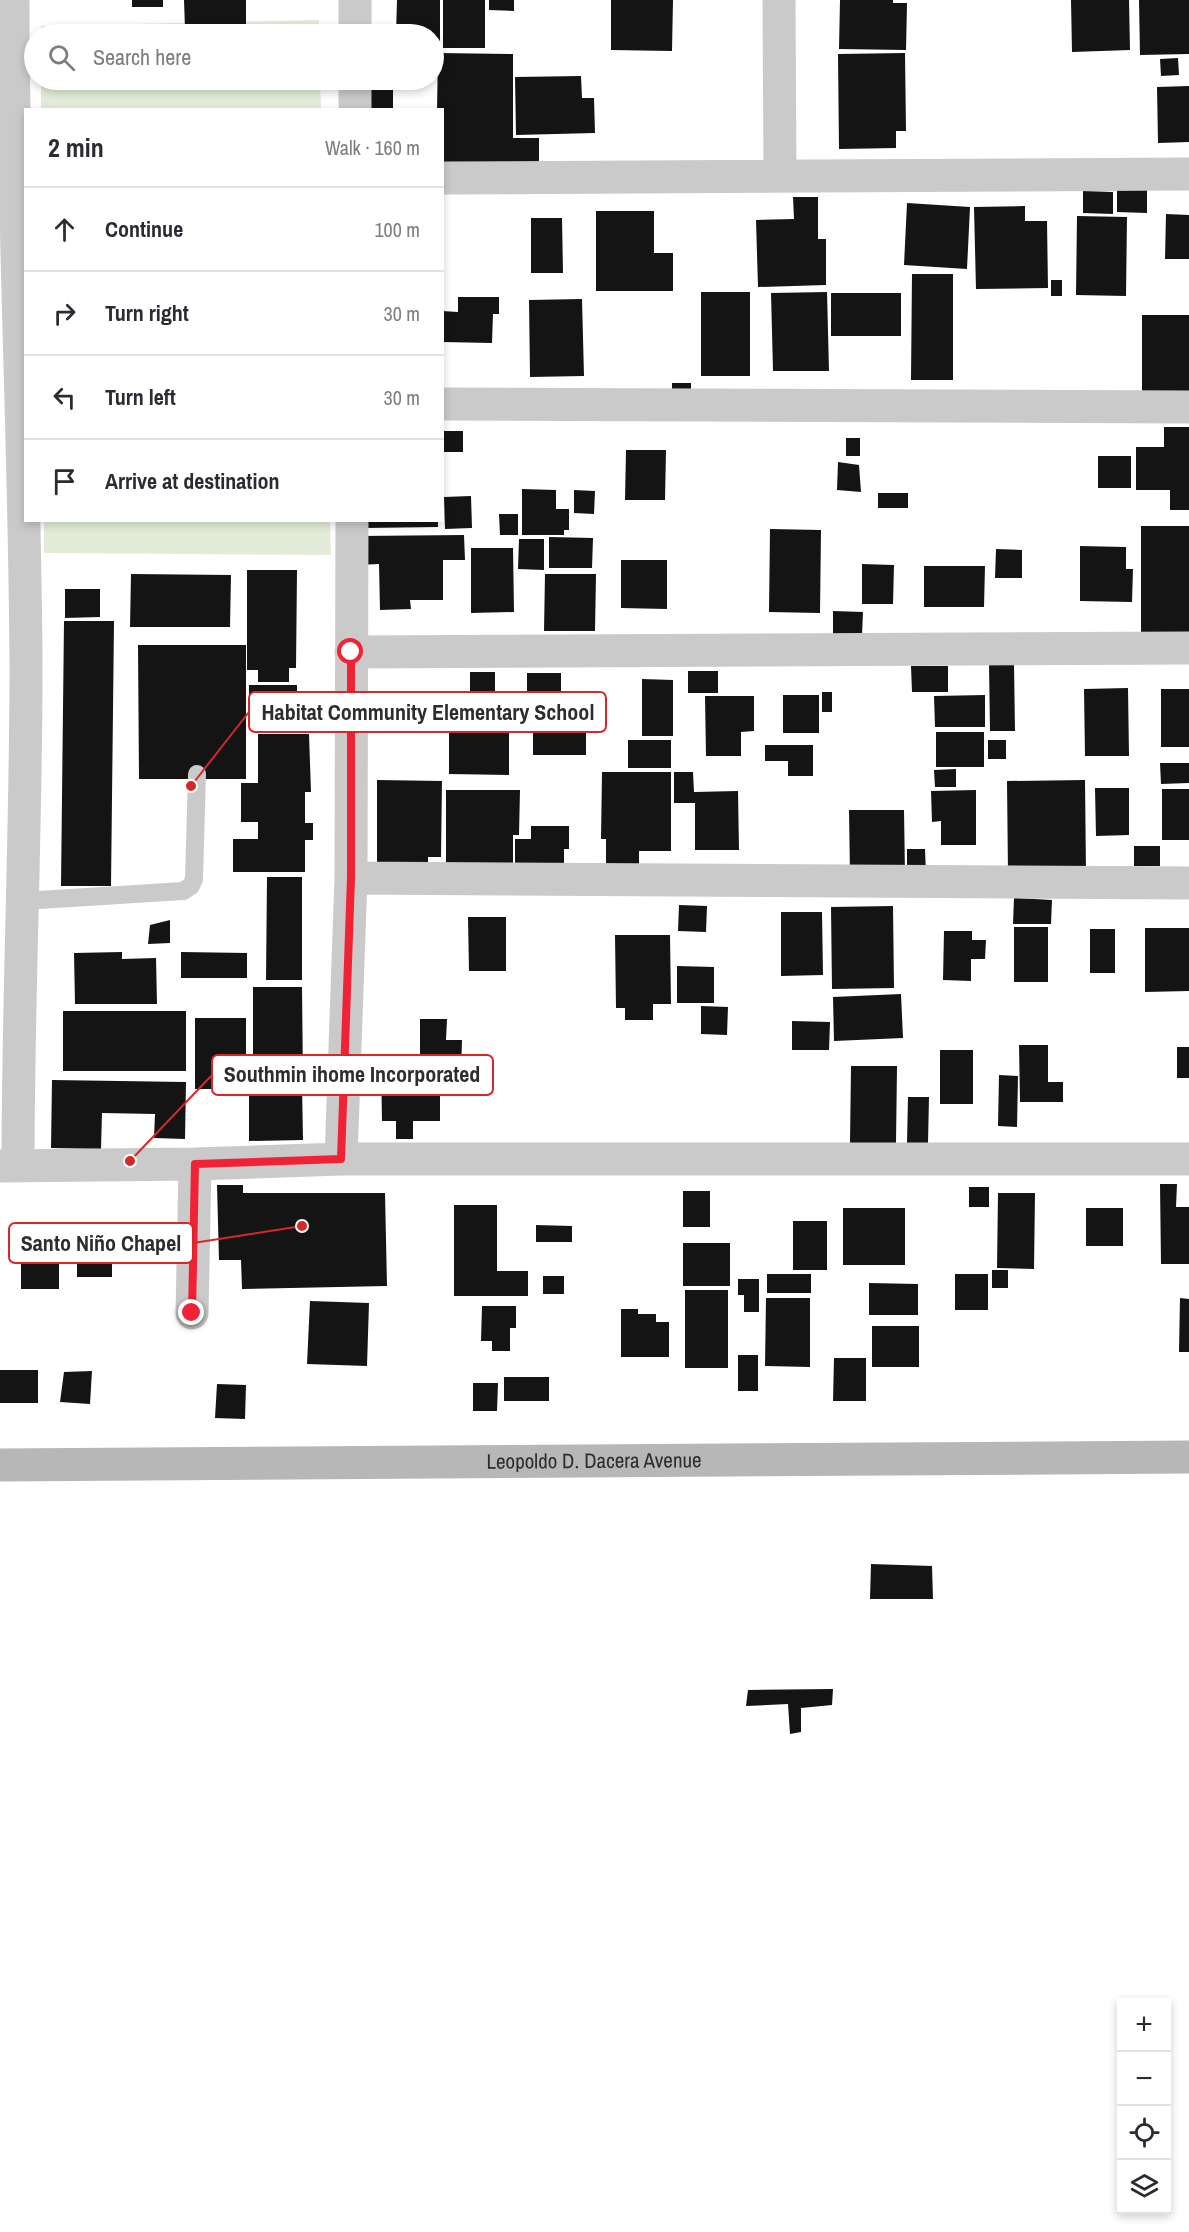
<!DOCTYPE html>
<meta charset="utf-8">
<style>
body{margin:0;font-family:"Archivo Narrow",sans-serif;background:#f7f7f7;color:#2b2b33}
.controls{position:absolute;right:18px;bottom:18px;display:grid;overflow:hidden;border-radius:0px;box-shadow:0 3px 9px #0003}
.controls button{width:54px;height:54px;display:grid;place-items:center;padding:0;border:0;border-bottom:2px solid #e1e1e2;background:#fff;color:#2b2b33;font:30px sans-serif}
.stop{position:absolute;width:18px;height:18px;margin:-14px;border:4px solid #f02234;border-radius:50%;background:#fff}
.stop.end{background:#f02234;border-color:#fff;box-shadow:0 2px 6px #0008}
.list{margin:0;padding:0;list-style:none}
h2{display:flex;justify-content:space-between;align-items:center;height:78px;margin:0;padding:0 24px;font-size:26px}
h2 small{font-size:20px;font-weight:400;color:#7c7c81}
.list li{display:grid;grid-template-columns:39px 1fr auto;gap:18px;align-items:center;box-sizing:border-box;height:84px;padding:0 24px;border-top:2px solid #e1e1e2}
.list b{display:block;font-size:22px;white-space:nowrap}
.list em{font-size:20px;font-style:normal;color:#7c7c81}
.icon{flex:none;width:33px;height:33px;fill:none;stroke:currentColor;stroke-width:2;stroke-linecap:round;stroke-linejoin:round}
.map{position:relative;flex:none;width:1189px;height:2232px;overflow:hidden}
.search{position:absolute;background:#fff;box-shadow:0 3px 9px #0003;left:24px;top:24px;width:420px;height:66px;display:flex;align-items:center;gap:15px;box-sizing:border-box;padding:0 21px;border-radius:33px;color:#7c7c81;font-size:22px}
.panel{position:absolute;background:#fff;box-shadow:0 3px 9px #0003;left:24px;top:108px;width:420px;height:414px;border-radius:0px}
.map>svg:first-child{display:block}
</style>
<div class="map">
<svg width="1189" height="2232" viewBox="0 0 1189 2232">
<rect width="100%" height="100%" fill="#fff"/>
<path fill="#e3ecd9" d="M319,20V34H41V26Z
M41,80H320L321,109H41Z
M44,521H330L331,555L44,553Z"/>
<path fill="#141414" d="M132,0H163V7H132Z
M184,0H246V27L185,29Z
M397,0H440V46H434V34H396Z
M443,0H485V48H443Z
M489,0H514V11L489,10Z
M611,0H673L672,51L611,50Z
M840,0H893V3H907L906,50L839,49Z
M1071,0H1129L1130,50L1072,52Z
M1139,0H1189V54L1140,55Z
M438,53L513,54V138H539V163L442,162V110H437Z
M905,53L906,131H896V148L839,149L838,54Z
M1178,58L1179,75L1161,76L1160,59Z
M581,76L582,98H594L595,133L516,135L515,77Z
M361,80H393V110H360Z
M1189,86V142L1158,143L1157,87Z
M1117,188L1147,189V213L1117,212Z
M1083,191L1113,192V214L1083,213Z
M793,197H818V239H826V285L758,287L756,220L794,219Z
M907,203L970,207L967,269L904,265Z
M1025,206V221H1047L1048,288L976,289L974,207Z
M596,211H654V253H673V291H596Z
M1166,214L1189,215V259H1165Z
M1077,216L1127,217L1126,296L1076,295Z
M531,218H562L563,273H531Z
M912,274H953V380H911Z
M1051,280H1062V296H1051Z
M701,292H750V376H701Z
M827,292L829,371H773L771,293Z
M831,293H901V336H831Z
M458,297H499V314H493L492,343L442,342V311L458,312Z
M582,299L584,376L530,377L529,300Z
M1142,315H1189V393H1142Z
M672,383H691V401H672Z
M1164,427H1189V510H1170V490H1136V447H1164Z
M442,431H463V452H442Z
M846,438H860V456H846Z
M626,450H666L665,500H625Z
M1098,456H1131V488H1098Z
M838,462L859,465L861,492L837,490Z
M522,489L556,490V509H569V530H564V535H522Z
M574,490L595,491L594,514L574,513Z
M878,493H908V508H878Z
M471,496L472,528L445,529L444,497Z
M499,514H518V535H500Z
M366,520H438V527L365,528Z
M1141,526H1189V632H1141Z
M770,529L821,530L820,613L769,612Z
M464,535L465,560H443V600H410L411,609L380,610L379,564L359,565V536Z
M549,537L593,538L592,568H549Z
M519,539H544V570L518,569Z
M1080,546L1126,547V569H1133L1132,602L1080,601Z
M471,548H513L514,612L471,613Z
M996,549L1022,550V578H995Z
M621,560H667V609L621,608Z
M862,564L894,565L893,604H862Z
M924,566H985L984,607H924Z
M247,570H297L296,668H289V682H258V670H247Z
M131,574L231,575L230,627H130Z
M545,574H596L595,631H544Z
M65,589H100V617L65,618Z
M833,611L863,612L862,635H833Z
M64,621H114L111,886H61Z
M138,645H246V779H139Z
M989,664H1014L1015,731H990Z
M911,666H948V692H912Z
M688,671H718V693H688Z
M470,672H495V697H470Z
M527,673H561V695L527,694Z
M642,679L673,680V736H642Z
M249,685H297V719H249Z
M1128,688L1129,756H1085L1084,689Z
M1161,689H1189V747H1161Z
M822,692H832V712H822Z
M783,695H819V733H783Z
M985,695V727H935L934,696Z
M705,696H754V731L741,732V756H706Z
M455,699L509,700V775L449,774V728H455Z
M533,701H586V755H533Z
M936,732H984V767H936Z
M258,734H309L311,792H305V823H313V840H305V872H233V839H258V822H241V783H258Z
M628,740H671V768H628Z
M988,740H1006V759H988Z
M765,745H813V776H788V761H765Z
M1160,763H1189V783L1161,784Z
M956,769V787H935L934,770Z
M602,772H671V851H639V877H606V839H601Z
M674,772H693L694,792L738,791L739,850H695V803H674Z
M377,780L442,781L441,857H428V876H377Z
M1085,780L1086,873L1008,874L1007,781Z
M1095,788H1129V835L1096,836Z
M1162,789H1189V840H1162Z
M446,790H520L519,835H513V874H446Z
M976,790V845H941V821L932,822L931,791Z
M849,810H904L905,875L850,876Z
M531,826H569V849H564V876H515V839H531Z
M1134,846H1160V866H1134Z
M907,849H925L926,874H907Z
M267,877H302V980H266Z
M1014,898L1052,900L1051,924H1013Z
M679,905L707,906L706,932L678,931Z
M893,906L894,988L832,989L831,907Z
M781,912H822L823,975L781,976Z
M468,917H506V971H469Z
M170,920V943L148,944L150,925Z
M1014,927H1048V982H1014Z
M1145,928H1189V991L1145,992Z
M1090,929H1115V973H1090Z
M944,931H972V940H986L985,959H971V981L943,980Z
M615,935H670L671,1004H653V1020H625V1008H616Z
M122,952V959L156,958L157,1004H75L74,953Z
M181,952L247,953V978H181Z
M677,966L714,967V1003H677Z
M253,987H302L303,1081L253,1082Z
M901,994L903,1038L834,1041L833,997Z
M701,1006L728,1007L727,1035L701,1034Z
M63,1011H186V1071H63Z
M195,1018H246V1089H195Z
M420,1019H447L446,1040H462L461,1071H445V1055H420Z
M792,1021L830,1022L829,1050H792Z
M1019,1045H1048V1082H1063V1102H1020Z
M1177,1047H1189V1078H1177Z
M940,1050H973V1104H940Z
M440,1063V1121H413V1139H396V1121H382L381,1064Z
M851,1066H897L896,1143H850Z
M999,1075L1018,1076L1017,1127L998,1126Z
M52,1080L186,1082L185,1139L154,1138L155,1114L102,1113L101,1149L51,1148Z
M302,1084L303,1140L249,1141V1085Z
M908,1097H929L928,1143H907Z
M1160,1184H1177L1176,1207H1189V1264H1161Z
M217,1185H243V1193H385L387,1286L242,1289L241,1260H219Z
M969,1187H989V1207H969Z
M683,1191H710V1227H683Z
M998,1193H1035L1034,1269L997,1268Z
M454,1205H497V1271H528V1296H454Z
M843,1208H905V1265H843Z
M1086,1208H1123V1246H1086Z
M793,1221H827V1270H793Z
M77,1224H112V1277H77Z
M536,1225L572,1226V1242H536Z
M21,1234H59V1289H21Z
M683,1243H730V1286H683Z
M992,1270H1008V1288H992Z
M767,1274H811V1293H767Z
M955,1274H988V1310H955Z
M543,1276H564V1294H543Z
M738,1279H759V1312H744V1295H738Z
M869,1283L918,1284V1315H869Z
M685,1290H728V1368H685Z
M766,1298H810V1367L765,1366Z
M1180,1298L1189,1299V1352H1179Z
M310,1301L369,1303L367,1366L307,1364Z
M482,1306H516V1328H510V1351H492V1341H481Z
M621,1309H638V1314H656V1322H669V1357H621Z
M872,1326H919V1367H872Z
M738,1355H758V1391H738Z
M834,1358H866V1401H833Z
M0,1370H38V1403H0Z
M92,1371L90,1404L60,1402L64,1372Z
M504,1377H549V1401H504Z
M473,1383H498L497,1411H473Z
M217,1384L246,1385L245,1419L215,1418Z
M871,1564L932,1566L933,1599H870Z
M833,1689L832,1705L801,1708V1732L790,1734L788,1704L746,1706L748,1690Z"/>
<g fill="none" stroke-linecap="round" stroke-linejoin="round">
<path stroke="#cacaca" stroke-width="18" d="M23,901L183,891L191,886L194,879L197,774"/>
<path stroke="#cacaca" stroke-width="33" d="M13,0C13,223 25,445 26,668C26,834 18,1000 18,1166
M355,0V34
M779,0L780,176
M355,80V110
M442,178L1189,174
M442,404L1189,407
M351,652L1189,648
M351,878L1189,883
M341,1159L351,878L352,520
M0,1166L195,1164L341,1159H1189
M192,1313L195,1164"/>
<path stroke="#b7b7b7" stroke-width="33" id="s1" d="M0,1465L1189,1457"/>
</g>
<g fill="none" stroke-linecap="round" stroke-linejoin="round">
<path stroke="#f02234" stroke-width="8" d="M192,1313L195,1164L341,1159L351,878V652"/>
</g>
<g text-anchor="middle" stroke-width="6" stroke-linejoin="round" paint-order="stroke">
<g font-size="21" fill="#2d2d2d" stroke="#fff">
<text dy="7" stroke="none"><textPath href="#s1" startOffset="594">Leopoldo D. Dacera Avenue</textPath></text>
</g>
</g>
<path fill="none" stroke="#d62828" stroke-width="2" d="M191 786L249 712M130 1161L212 1075M302 1226L193 1243"/>
<g fill="#d62828" stroke="#fff" stroke-width="2">
<circle cx="191" cy="786" r="6"/>
<circle cx="130" cy="1161" r="6"/>
<circle cx="302" cy="1226" r="6"/>
</g>
<g fill="#fff" stroke="#d62828" stroke-width="2">
<rect x="249" y="692" width="357" height="40" rx="6"/>
<rect x="212" y="1055" width="281" height="40" rx="6"/>
<rect x="9" y="1223" width="184" height="40" rx="6"/>
</g>
<g font-size="22" text-anchor="middle" font-weight="bold" fill="#2d2d2d">
<text x="428" y="720">Habitat Community Elementary School</text>
<text x="352" y="1082">Southmin ihome Incorporated</text>
<text x="101" y="1251">Santo Niño Chapel</text>
</g>
</svg>
<div class="controls">
<button>+</button>
<button>−</button>
<button><svg class="icon" aria-label="locate" viewBox="0 0 24 24"><circle cx="12" cy="12" r="6"/><path d="M12 2v4M12 18v4M2 12h4M18 12h4"/></svg></button>
<button><svg class="icon" aria-label="layers" viewBox="0 0 24 24"><path d="M12 4l9 5-9 5-9-5zM3 14l9 5 9-5"/></svg></button>
</div>
<div class="stop" style="left:351px;top:652px"></div>
<div class="stop end" style="left:192px;top:1313px"></div>
<div class="search"><svg class="icon" aria-label="search" viewBox="0 0 24 24"><circle cx="10" cy="10" r="6"/><path d="M15 15l6 6"/></svg>Search here</div>
<section class="panel">
<h2>2 min<small>Walk · 160 m</small></h2>
<ul class="list">
<li><svg class="icon" aria-label="ahead" viewBox="0 0 24 24"><path d="M12 20V5M6 11l6-6 6 6"/></svg><div><b>Continue</b></div><em>100 m</em></li>
<li><svg class="icon" aria-label="right" viewBox="0 0 24 24"><path d="M7 20v-9h11M14 6l5 5-5 5"/></svg><div><b>Turn right</b></div><em>30 m</em></li>
<li><svg class="icon" aria-label="left" viewBox="0 0 24 24"><path d="M17 20v-9H6M10 6l-5 5 5 5"/></svg><div><b>Turn left</b></div><em>30 m</em></li>
<li><svg class="icon" aria-label="arrive" viewBox="0 0 24 24"><path d="M6 21V4h12l-3 4 3 4H6"/></svg><div><b>Arrive at destination</b></div></li>
</ul>
</section>
</div>
